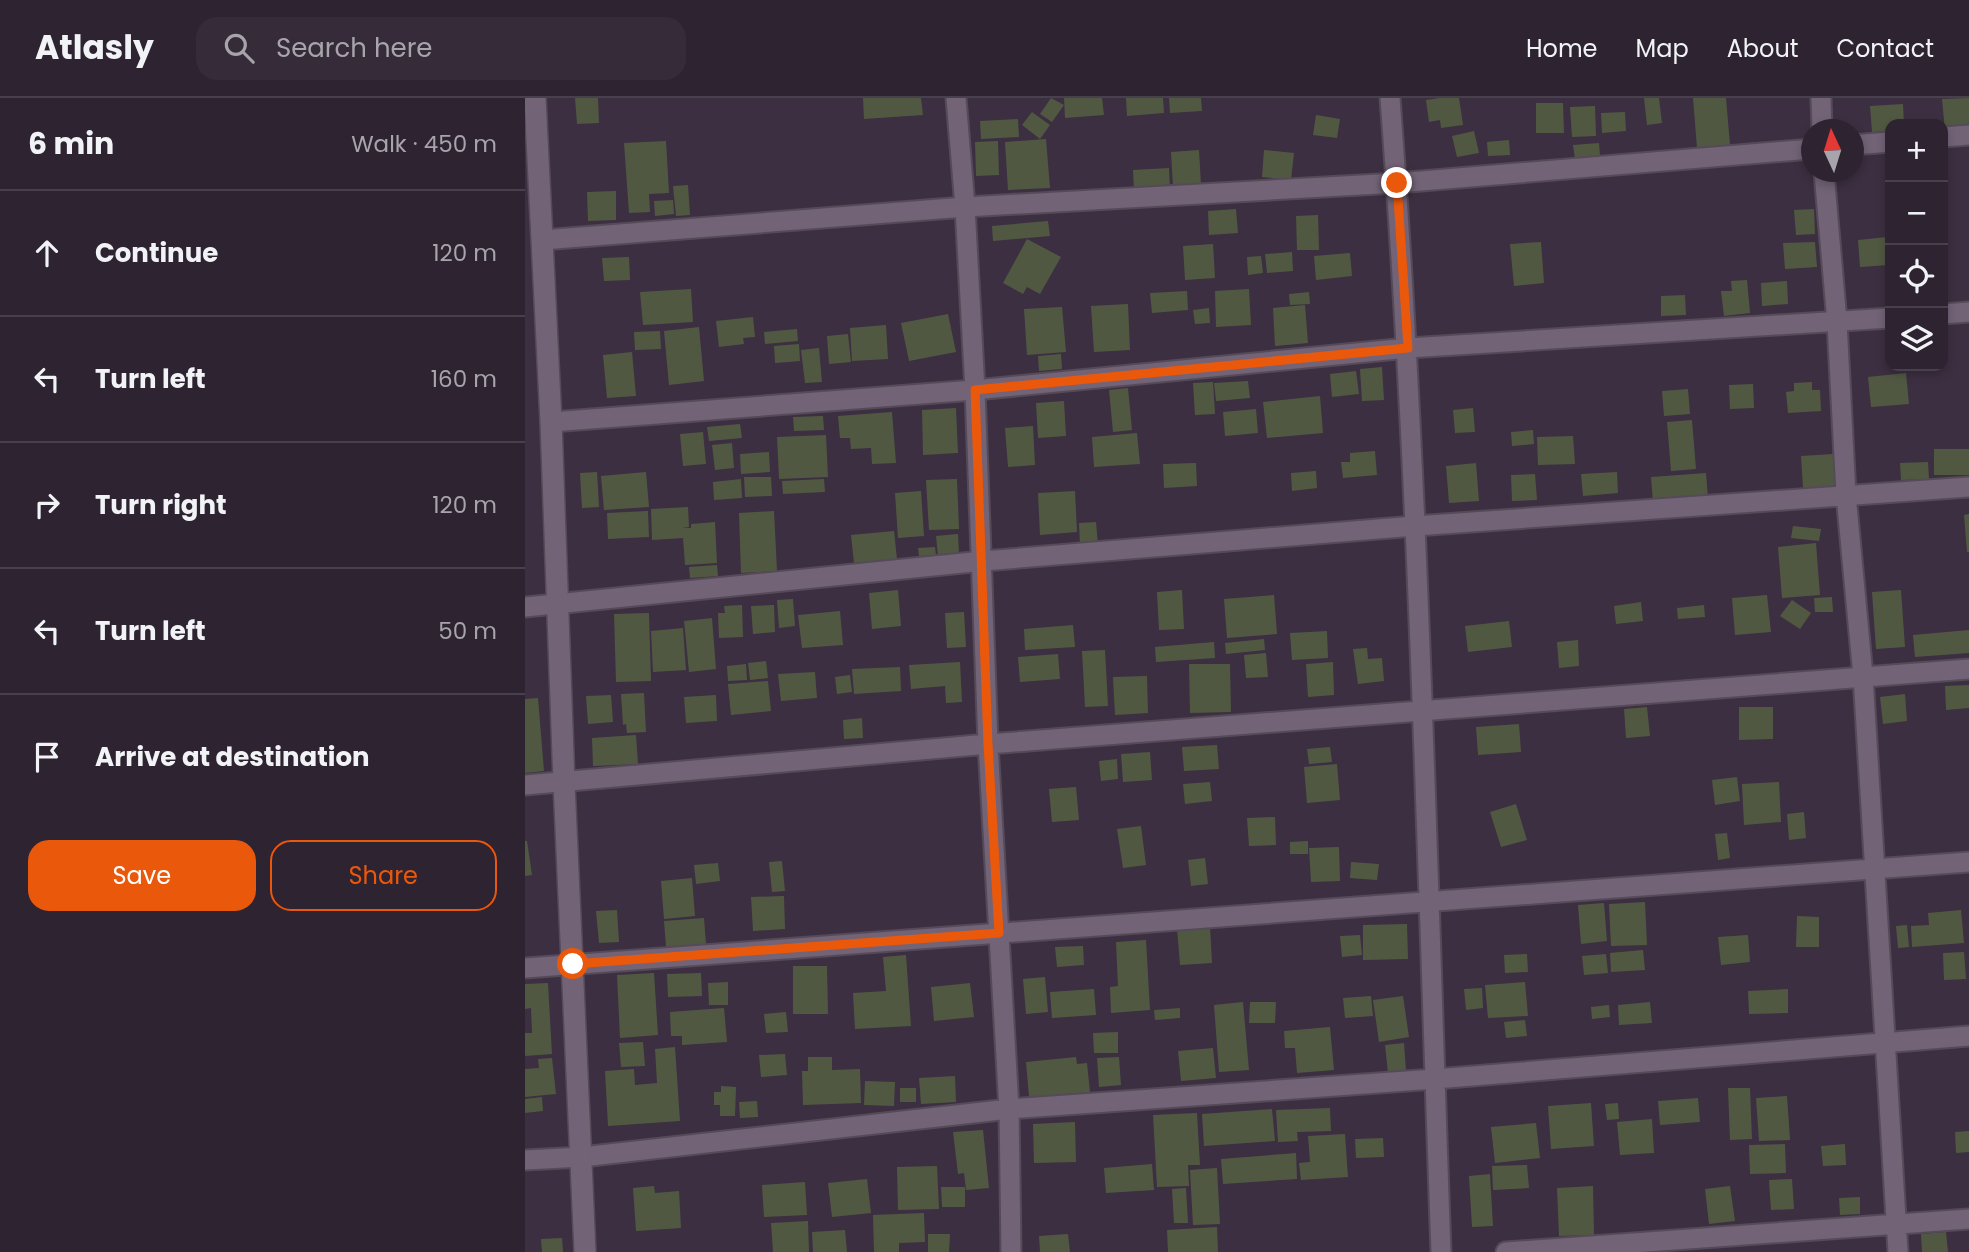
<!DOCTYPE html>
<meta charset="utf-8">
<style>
body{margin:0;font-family:Poppins,sans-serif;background:#352b39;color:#f1f3f6}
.controls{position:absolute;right:21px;top:21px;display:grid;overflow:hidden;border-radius:14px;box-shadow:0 4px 10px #0003}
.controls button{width:63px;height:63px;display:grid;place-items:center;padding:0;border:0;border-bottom:2px solid #48404d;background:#2d2331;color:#f1f3f6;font:35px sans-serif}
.compass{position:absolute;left:1276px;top:21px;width:63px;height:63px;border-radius:50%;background:#2d2331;box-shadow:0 4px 10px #0003;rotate:356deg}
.stop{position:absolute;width:21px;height:21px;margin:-16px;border:5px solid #ea580c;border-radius:50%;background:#fff}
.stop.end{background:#ea580c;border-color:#fff;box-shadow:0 2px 7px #0008}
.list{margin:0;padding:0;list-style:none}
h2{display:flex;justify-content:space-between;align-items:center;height:91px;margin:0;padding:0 28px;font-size:30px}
h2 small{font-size:23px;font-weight:400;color:#a7a4ab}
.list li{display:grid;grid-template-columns:46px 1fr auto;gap:21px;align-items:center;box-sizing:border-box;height:126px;padding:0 28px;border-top:2px solid #48404d}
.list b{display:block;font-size:26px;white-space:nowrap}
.list em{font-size:23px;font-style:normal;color:#a7a4ab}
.actions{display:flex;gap:14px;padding:21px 28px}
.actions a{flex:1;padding:16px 0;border:2px solid #ea580c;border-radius:21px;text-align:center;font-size:24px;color:#ea580c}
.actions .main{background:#ea580c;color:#fff}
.icon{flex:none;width:38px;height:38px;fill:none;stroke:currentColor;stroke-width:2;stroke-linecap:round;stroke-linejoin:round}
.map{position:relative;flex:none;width:1444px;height:1154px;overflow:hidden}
header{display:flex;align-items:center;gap:42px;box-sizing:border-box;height:98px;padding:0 35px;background:#2d2331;border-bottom:2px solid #48404d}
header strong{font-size:33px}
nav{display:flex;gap:38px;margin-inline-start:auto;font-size:24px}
.search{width:490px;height:63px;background:#352b39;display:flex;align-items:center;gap:18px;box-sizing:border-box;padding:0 24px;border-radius:21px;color:#a7a4ab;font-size:26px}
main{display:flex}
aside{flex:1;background:#2d2331}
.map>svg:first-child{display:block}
</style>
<header>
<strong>Atlasly</strong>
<div class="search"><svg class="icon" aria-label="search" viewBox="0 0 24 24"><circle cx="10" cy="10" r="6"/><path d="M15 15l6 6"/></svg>Search here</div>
<nav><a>Home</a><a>Map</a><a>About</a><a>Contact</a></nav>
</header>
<main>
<aside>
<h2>6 min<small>Walk · 450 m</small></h2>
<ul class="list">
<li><svg class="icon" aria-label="ahead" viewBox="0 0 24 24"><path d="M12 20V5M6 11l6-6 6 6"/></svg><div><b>Continue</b></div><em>120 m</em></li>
<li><svg class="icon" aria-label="left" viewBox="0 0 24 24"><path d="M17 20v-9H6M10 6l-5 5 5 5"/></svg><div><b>Turn left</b></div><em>160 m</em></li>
<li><svg class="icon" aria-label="right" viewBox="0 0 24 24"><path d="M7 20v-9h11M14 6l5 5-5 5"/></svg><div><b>Turn right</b></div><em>120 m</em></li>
<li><svg class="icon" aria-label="left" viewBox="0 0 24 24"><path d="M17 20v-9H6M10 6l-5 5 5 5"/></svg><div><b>Turn left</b></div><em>50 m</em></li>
<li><svg class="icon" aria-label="arrive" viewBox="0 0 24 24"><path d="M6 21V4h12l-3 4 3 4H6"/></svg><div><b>Arrive at destination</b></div></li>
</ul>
<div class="actions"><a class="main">Save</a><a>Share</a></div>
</aside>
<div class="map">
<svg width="1444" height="1154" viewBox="0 0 1444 1154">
<rect width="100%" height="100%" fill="#3c2f41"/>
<path fill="#515842" d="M50,0H73L74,25L52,26Z
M338,0H396L398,17L339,21Z
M526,0L539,7L527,24L515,16Z
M539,0H577L579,17L540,20Z
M601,0H638L639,15L602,18Z
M644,0H676L677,13L645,15Z
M914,0H934L938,27L916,30L915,22L904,24L901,2Z
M1119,0H1134L1137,25L1122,27Z
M1168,0H1201L1205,47L1172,50Z
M1444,0V31L1420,33L1417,1Z
M1011,5H1038L1039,35H1011Z
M1378,6L1379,26H1365V33L1347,34L1345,8Z
M1070,8L1071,38L1047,39L1045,9Z
M507,14L525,27L515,41L497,27Z
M1100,14L1101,33L1077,35L1076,15Z
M791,17L815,21L812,40L788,37Z
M493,21L494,39L456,41L455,23Z
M949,33L954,55L932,59L927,38Z
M521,41L525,90L483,92L480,44Z
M984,42L985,57L963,58L962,44Z
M141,43L144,95L124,96L125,114L104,115L99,45Z
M473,43L474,77L451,78L450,44Z
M1074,45L1075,58L1050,61L1048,47Z
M674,52L676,87L648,89L646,54Z
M739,52L769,55L766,82L737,79Z
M644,70L645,92L609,93L608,72Z
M163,87L165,117L151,118L148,88Z
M91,93V122L63,123L62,94Z
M148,102L149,116L130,118L129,103Z
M711,111L713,135L684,137L683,113Z
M1289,111L1290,136L1271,137L1269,112Z
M793,117L794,152H772L771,118Z
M523,123L525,138L468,143L467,128Z
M1362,139L1364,167L1335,169L1333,142Z
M502,141L536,159L515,196L502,189L498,196L478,185Z
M1016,144L1019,185L989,188L985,146Z
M1290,144L1292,169L1260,171L1258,145Z
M688,146L690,180L660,182L658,148Z
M767,154L768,173L742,175L740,156Z
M825,155L827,178L791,182L789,158Z
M736,158L738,175L723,177L722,159Z
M104,159L105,182L79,183L77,160Z
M1222,182L1225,215L1199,218L1196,193H1207L1206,183Z
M1262,183L1263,206L1237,208L1236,185Z
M166,191L168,224L118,227L115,194Z
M724,191L726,227L691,229L690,193Z
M662,193L663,212L627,215L625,195Z
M784,194L785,206L765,207L764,196Z
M1160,197L1161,217L1136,218V198Z
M603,206L605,252L569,254L566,208Z
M780,207L783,245L750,248L748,210Z
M537,209L541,254L502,257L499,211Z
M684,210L685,225L670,226L668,212Z
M423,216L431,254L384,263L376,225Z
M228,219L230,239L218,240L219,246L194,249L191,223Z
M361,227L363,261L327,263L325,230Z
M174,229L179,283L144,287L139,233Z
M272,231L273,243L240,246L239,234Z
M135,233L136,251L110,252L109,234Z
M323,236L326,264L304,266L302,238Z
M274,246L275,263L250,265L249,248Z
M294,250L297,284L280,285L276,252Z
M107,254L111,298L82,300L78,257Z
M536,256L537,271L514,273L513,258Z
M857,269L859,302L837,303L835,271Z
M831,273L834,296L807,299L805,276Z
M1381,275L1384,306L1346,309L1343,279Z
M723,283L725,300L691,303L689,285Z
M688,284L690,316L670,317L668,285Z
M1287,284V292H1295L1296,313L1263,315L1261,294L1269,293V285Z
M1228,286L1229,310L1205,311L1204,287Z
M603,290L607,332L588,334L584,292Z
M1163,291L1165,316L1139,318L1137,293Z
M795,298L798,335L742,340L738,304Z
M539,303L541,338L513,340L511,305Z
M431,310L433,355L398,357L397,312Z
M948,310L950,334L930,335L928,312Z
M731,311L733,335L700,338L698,314Z
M367,314L371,365L347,366L346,350L326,351L325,340H315L313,318Z
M298,318L299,332L269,333L268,319Z
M1167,322L1171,371L1146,373L1142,324Z
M215,326L217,340L184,343L182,329Z
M508,328L510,367L483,369L480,330Z
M1008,332L1009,346L987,348L986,334Z
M178,334L181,366L158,368L155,336Z
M612,335L615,366L569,369L567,339Z
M301,337L303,379L254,381L252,339Z
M1048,338L1050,366L1013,367L1012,339Z
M207,345L209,370L190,372L187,347Z
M1409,351H1444V377H1409Z
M850,353L852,377L818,380L816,364H825V355Z
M244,354L245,374L216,376L215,356Z
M1308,356L1310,388L1278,390L1276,358Z
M1403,364L1404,381L1376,382L1375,365Z
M671,365L672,388L639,390L638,366Z
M951,365L954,403L924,405L921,368Z
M791,373L792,390L767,393L766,375Z
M72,374L74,409L57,410L55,375Z
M121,374L124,409L79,412L76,378Z
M1092,374L1093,395L1058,398L1056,376Z
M1181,375L1183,400L1128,404L1126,379Z
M1010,376L1012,402L987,403L986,377Z
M219,379H246L247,398L220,399Z
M216,381L217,400L189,402L188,384Z
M299,381L300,394L258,396L257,383Z
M432,381L434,431L404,432L401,382Z
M396,393L399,438L373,440L370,395Z
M550,393L552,434L515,437L513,395Z
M163,409L164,429L157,430H166V426L190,424L192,465L160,467L158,440L127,442L126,411Z
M123,413L124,439L83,441L82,415Z
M249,413L252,473L216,475L214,415Z
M1444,416V454H1442L1439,417Z
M571,424L573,447L555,448L554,425Z
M1268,428L1296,431L1294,443L1266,440Z
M369,433L372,461L329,465L326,437Z
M433,436L434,456L413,458L411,438Z
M1291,445L1295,497L1257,500L1253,449Z
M410,449L411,457L394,458L393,450Z
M192,467L193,478L165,480L164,469Z
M373,492L376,528L347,531L344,495Z
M657,492L659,531L634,532L632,494Z
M1376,492L1380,549L1351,551L1347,494Z
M749,497L752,536L702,540L699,501Z
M1242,497L1246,534L1210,537L1207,500Z
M1307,499L1308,514H1290L1289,500Z
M268,501L270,528L254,530L252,502Z
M1267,502L1286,515L1275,531L1255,518Z
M1116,504L1118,523L1091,526L1089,508Z
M217,507L218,539L194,540L193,515H200L199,508Z
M249,507L250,534L228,536L226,508Z
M1179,507L1180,519L1153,521L1152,510Z
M315,513L318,547L277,550L273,517Z
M439,514L441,549L422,550L420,515Z
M124,515L126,583L91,584L89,516Z
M187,520L191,571L164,574L159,523Z
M984,523L987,549L943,554L940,528Z
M548,527L550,549L500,552L499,531Z
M158,530L161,572L128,574L126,533Z
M1444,532V555L1390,559L1388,537Z
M802,533L803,560L767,562L765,535Z
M739,541L740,552L701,556L700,545Z
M1053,542L1054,568L1034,570L1032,544Z
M689,544L690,560L631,564L630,549Z
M842,550L843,561L857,560L859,583L833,586L828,551Z
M580,552L583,608L560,609L557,553Z
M741,555L743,579L721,580L719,557Z
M533,556L535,581L495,584L493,559Z
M241,563L243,580L225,582L223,565Z
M435,564L437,604L421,605L420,588L386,591L384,567Z
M808,564L809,597L783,599L781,566Z
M221,566L222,582L203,583L202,568Z
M664,566H705L706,614L665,615Z
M375,569L376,593L329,596L327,571Z
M290,574L292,600L256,603L253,576Z
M325,577L327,594L312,596L310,579Z
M622,578L623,615L590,617L588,579Z
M243,583L246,613L206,617L203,586Z
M1444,587V610L1421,612L1420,588Z
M119,595L121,634L102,635L101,626L98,627L96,596Z
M1380,596L1382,623L1358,626L1355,599Z
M86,597L88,624L63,626L61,598Z
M191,597L192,623L161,625L159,599Z
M13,600L19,673L0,675V601Z
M1122,609L1125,638L1101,640L1099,611Z
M1214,609H1248V641L1214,642Z
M337,620L338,640L319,641L318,622Z
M994,626L996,654L953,657L951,629Z
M111,637L113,666L68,668L67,640Z
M692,647L694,671L659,673L657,649Z
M805,649L807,664L784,666L782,651Z
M625,654L627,682L598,684L596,656Z
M592,661L593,681L576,683L574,663Z
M812,666L815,702L782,705L779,669Z
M1212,679L1215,703L1190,707L1187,682Z
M685,684L687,703L660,706L658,686Z
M1254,684L1256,724L1219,727L1217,686Z
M551,689L554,722L527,724L524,691Z
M991,706L1002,742L976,749L965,714Z
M1279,714L1281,740L1264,742L1262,716Z
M750,719L751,747L724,748L722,720Z
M616,728L621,767L598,770L592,731Z
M1202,735L1205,760L1193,762L1190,736Z
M0,743H2L7,777L0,778Z
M783,743V756H765V744Z
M814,749L815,783L786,784L784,750Z
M680,760L683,786L666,788L663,762Z
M257,763L260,793L247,794L244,764Z
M826,764L854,766L852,782L825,780Z
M193,765L195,783L171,786L169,767Z
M167,780L170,818L139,821L136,783Z
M259,798L260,831L228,833L226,799Z
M1120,804L1122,847L1086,848L1084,806Z
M1079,805L1082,843L1056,846L1053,807Z
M92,812L94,844L74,845L71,813Z
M1436,812L1439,845L1387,849L1386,828L1404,827L1403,815Z
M1272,818L1294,819V849H1271Z
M179,820L181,846L141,849L139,823Z
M882,826L883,861L838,862V827Z
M1382,827L1384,849L1373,850L1371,828Z
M685,828L687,865L655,867L652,830Z
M835,837L837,857L817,859L815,838Z
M1223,837L1225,864L1196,867L1193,839Z
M621,842L625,912L586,915L585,889L593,888L591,844Z
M558,848L559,867L532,869L530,849Z
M1118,852L1120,872L1086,874L1085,855Z
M1439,854L1441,881L1419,882L1418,855Z
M1002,856L1003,874L980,875L979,857Z
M1081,856L1083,875L1059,877L1057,858Z
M381,857L386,928L330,931L328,895L361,893L358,859Z
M268,868H302L303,916H268Z
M129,875L133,937L95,940L92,877Z
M176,875L177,898L143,899L142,876Z
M520,879L523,914L501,916L498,881Z
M203,884V907H184L183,885Z
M1000,884L1003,918L963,920L960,887Z
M23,885L27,956L0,958V935H7L6,910L0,911V886Z
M445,885L449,919L409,923L406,889Z
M957,890L958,910L941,912L939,891Z
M569,891L571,917L527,920L525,894Z
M1263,891V915L1224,916L1223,893Z
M846,898L848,918L820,920L818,900Z
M878,898L884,939L854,944L848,902Z
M718,904L724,972L694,974L689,907Z
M725,904H751L750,925H724Z
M1125,904L1127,925L1094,927L1093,907Z
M1084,907L1085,919L1067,921L1066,909Z
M199,910L202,944L157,947V938H146L145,914Z
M655,910V920L630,922L629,912Z
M261,914L263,934L241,935L239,916Z
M1000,922L1002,938L981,940L979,924Z
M805,929L809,972L772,975L770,950H760L759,933Z
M593,934V955H569L568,935Z
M118,944L120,968L96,969L94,945Z
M879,945L881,973L863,975L860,947Z
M150,949L155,1023L83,1028L80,973L109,971L110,987L132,985L130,951Z
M688,950L691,980L656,983L653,953Z
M260,956L262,977L236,979L234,957Z
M283,959H307V972L335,971L336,1005L278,1007L277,973H283Z
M551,959L552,966L562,965L565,994L504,999L501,964Z
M594,959L596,987L574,989L572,960Z
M27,960L31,996L0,999V971L14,970L13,961Z
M430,978L431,1004L396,1006L394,980Z
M340,983L370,984L369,1008L339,1007Z
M196,988L211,989L210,1018H195V1007H189V994H196Z
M375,990H391V1004H375Z
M1203,990H1225L1227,1041L1205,1042Z
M1262,998L1265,1042L1234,1043L1231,1000Z
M17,999L18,1013L0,1015V1001Z
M1173,1000L1175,1024L1135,1027L1133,1003Z
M232,1003L233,1019L215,1020L214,1004Z
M1066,1005L1069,1048L1026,1051L1023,1008Z
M1093,1005L1094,1021L1082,1022L1080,1006Z
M805,1010L806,1033L772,1034L773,1043L753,1044L751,1012Z
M747,1011L750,1043L679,1048L677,1016Z
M672,1015L675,1067H663L664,1088L632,1089L628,1017Z
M1127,1021L1129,1055L1095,1057L1092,1024Z
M550,1024L551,1064L509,1065L508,1026Z
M1011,1025L1015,1060L970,1065L966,1029Z
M458,1032L464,1090L441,1092L439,1075L433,1076L428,1034Z
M1444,1033V1054L1431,1055L1430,1034Z
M820,1036L823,1079L776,1082L774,1065L785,1064L783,1038Z
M858,1040L859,1059L831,1060L830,1041Z
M1260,1046L1261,1075L1225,1076L1224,1047Z
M1320,1046L1321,1067L1298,1068L1296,1048Z
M771,1055L772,1081L698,1086L696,1061Z
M627,1066L629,1092L581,1095L579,1070Z
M1002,1067L1004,1090L968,1092L967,1068Z
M412,1068L414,1111L373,1112L372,1069Z
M692,1070L695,1126L668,1127L665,1072Z
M965,1076L968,1128L947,1129L944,1078Z
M342,1081L346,1115L307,1119L303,1085Z
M1267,1081L1269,1111L1246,1112L1244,1082Z
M280,1084L282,1117L239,1119L237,1087Z
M129,1088L130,1095L154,1093L156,1130L111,1133L108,1090Z
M1068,1088L1069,1137L1034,1138L1032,1090Z
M1205,1088L1210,1123L1184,1126L1180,1091Z
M416,1089H440V1109H417Z
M661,1090L663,1125H649L647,1091Z
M1335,1099V1116L1315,1117L1314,1100Z
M399,1115L400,1144L374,1145V1154H349L348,1117Z
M283,1123L284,1154H248L246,1125Z
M692,1129L693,1154H643L642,1132Z
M320,1132L322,1154H288L287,1134Z
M1421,1134L1423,1154H1397L1396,1136Z
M403,1136H425L424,1154H403Z
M543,1136L545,1154H515L514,1138Z
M37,1140L38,1154H17L16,1141Z"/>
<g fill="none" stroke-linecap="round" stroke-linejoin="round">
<defs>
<path id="minor" d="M431,0L440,109L450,292L463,646L484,1011L486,1154
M865,0C894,384 902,769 916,1154
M1296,0L1297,32
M1418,39L1444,37
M1328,47L1365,44
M1299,74L1312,224L1321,397L1338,578L1373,1154
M17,142L440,109L872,85L1286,51
M1418,216L1444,214
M26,324L450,292L883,250L1365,220
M0,509L458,463L890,428L1444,389
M0,687L463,646L1444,571
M0,870L1444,764
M0,1062L57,1059L484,1011L910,981L1444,938
M981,1154L1444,1121"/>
<path id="tertiary" d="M10,0L26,324L39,685L60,1154"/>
</defs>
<use href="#minor" stroke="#554a58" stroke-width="23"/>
<use href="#tertiary" stroke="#554a58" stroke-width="24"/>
<use href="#minor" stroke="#726377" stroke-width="19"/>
<use href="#tertiary" stroke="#726377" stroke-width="21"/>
</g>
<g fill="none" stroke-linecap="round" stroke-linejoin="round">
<path stroke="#ea580c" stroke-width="9" d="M48,866L474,835L463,646L450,292L883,250L872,85"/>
</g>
</svg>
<div class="controls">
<button>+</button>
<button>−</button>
<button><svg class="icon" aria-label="locate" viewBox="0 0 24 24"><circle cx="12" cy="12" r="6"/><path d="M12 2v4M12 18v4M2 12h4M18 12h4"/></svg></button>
<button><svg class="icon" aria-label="layers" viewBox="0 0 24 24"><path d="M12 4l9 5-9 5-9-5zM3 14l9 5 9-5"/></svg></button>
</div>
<svg class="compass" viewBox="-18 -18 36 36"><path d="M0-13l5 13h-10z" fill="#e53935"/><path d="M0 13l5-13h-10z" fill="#a7a4ab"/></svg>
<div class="stop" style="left:48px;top:866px"></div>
<div class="stop end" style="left:872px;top:85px"></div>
</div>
</main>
